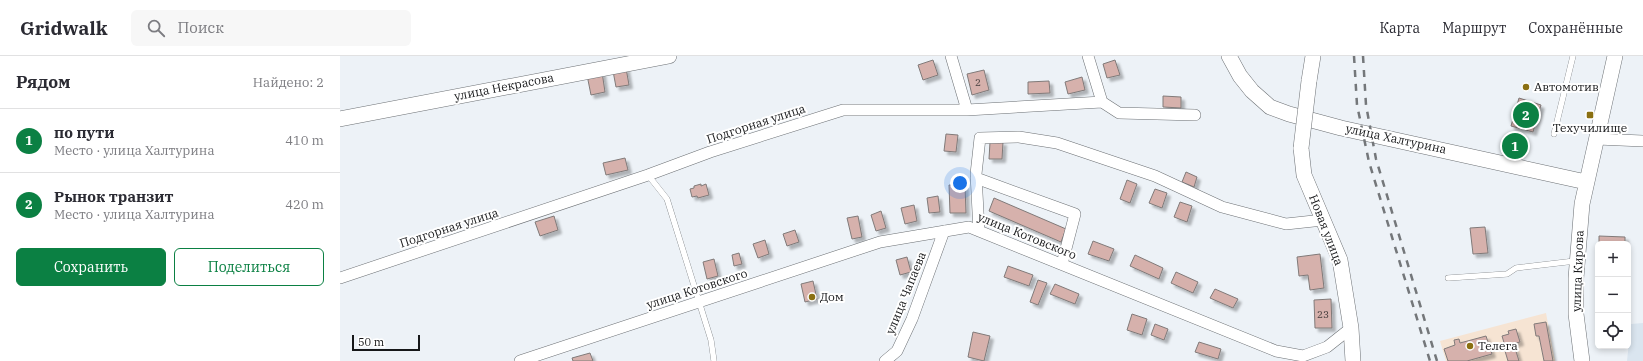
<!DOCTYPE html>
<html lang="ru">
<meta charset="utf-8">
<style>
body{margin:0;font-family:"IBM Plex Serif",serif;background:#f7f7f7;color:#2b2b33}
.controls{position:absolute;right:12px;bottom:12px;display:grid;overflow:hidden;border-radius:6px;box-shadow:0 2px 6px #0003}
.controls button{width:36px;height:36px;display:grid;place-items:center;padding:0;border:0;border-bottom:1px solid #e1e1e2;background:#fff;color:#2b2b33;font:20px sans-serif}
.scale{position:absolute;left:12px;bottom:10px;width:68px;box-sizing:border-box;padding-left:4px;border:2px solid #161719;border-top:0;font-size:11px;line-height:14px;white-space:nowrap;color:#161719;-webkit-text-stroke:3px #fff;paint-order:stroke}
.you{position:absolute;left:620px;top:127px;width:14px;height:14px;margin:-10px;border:3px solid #fff;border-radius:50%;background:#1a73e8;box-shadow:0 0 0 6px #1a73e833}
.badge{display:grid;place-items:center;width:26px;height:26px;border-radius:50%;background:#0b8043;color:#fff;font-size:13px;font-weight:700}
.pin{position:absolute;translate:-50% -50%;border:2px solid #fff;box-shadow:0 1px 4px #0006}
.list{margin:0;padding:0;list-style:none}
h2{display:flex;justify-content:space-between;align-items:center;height:52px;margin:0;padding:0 16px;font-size:17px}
h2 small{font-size:13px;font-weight:400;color:#7c7c81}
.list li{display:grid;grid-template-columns:26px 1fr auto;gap:12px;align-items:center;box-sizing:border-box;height:64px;padding:0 16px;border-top:1px solid #e1e1e2}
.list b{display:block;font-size:15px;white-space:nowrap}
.list p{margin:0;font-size:13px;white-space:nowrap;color:#7c7c81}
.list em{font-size:13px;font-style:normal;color:#7c7c81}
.actions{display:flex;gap:8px;padding:12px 16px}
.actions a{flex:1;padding:9px 0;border:1px solid #0b8043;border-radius:6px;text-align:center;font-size:14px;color:#0b8043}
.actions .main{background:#0b8043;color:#fff}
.icon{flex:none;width:22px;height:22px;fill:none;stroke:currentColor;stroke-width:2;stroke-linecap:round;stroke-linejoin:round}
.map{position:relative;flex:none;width:1303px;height:305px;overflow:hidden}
header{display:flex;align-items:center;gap:24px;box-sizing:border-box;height:56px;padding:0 20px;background:#fff;border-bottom:1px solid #e1e1e2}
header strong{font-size:19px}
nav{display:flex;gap:22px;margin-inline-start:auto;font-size:14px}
.search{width:280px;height:36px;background:#f7f7f7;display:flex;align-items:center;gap:10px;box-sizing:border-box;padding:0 14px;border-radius:6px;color:#7c7c81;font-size:15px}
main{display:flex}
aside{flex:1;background:#fff}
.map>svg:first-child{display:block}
</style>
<header>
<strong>Gridwalk</strong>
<div class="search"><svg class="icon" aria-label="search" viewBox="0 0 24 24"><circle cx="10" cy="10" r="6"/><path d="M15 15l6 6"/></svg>Поиск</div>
<nav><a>Карта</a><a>Маршрут</a><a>Сохранённые</a></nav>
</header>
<main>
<aside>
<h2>Рядом<small>Найдено: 2</small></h2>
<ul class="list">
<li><span class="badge">1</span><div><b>по пути</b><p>Место · улица Халтурина</p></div><em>410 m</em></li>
<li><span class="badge">2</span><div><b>Рынок транзит</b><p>Место · улица Халтурина</p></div><em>420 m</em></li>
</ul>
<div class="actions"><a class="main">Сохранить</a><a>Поделиться</a></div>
</aside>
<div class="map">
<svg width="1303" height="305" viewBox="0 0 1303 305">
<defs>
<filter id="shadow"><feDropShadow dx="3.5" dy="3.5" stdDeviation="1" flood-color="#0004"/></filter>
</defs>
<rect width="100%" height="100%" fill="#edf2f7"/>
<path fill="#f6e4d3" d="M1206,257L1215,305H1106L1100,285Z"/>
<path fill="#dae5ef" d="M1303,267V305H1287L1291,268Z"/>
<path fill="#d6b1ac" stroke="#807a79" filter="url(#shadow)" d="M593,4L598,19L583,24L578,9Z
M775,4L780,19L767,22L763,8Z
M286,12L289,29L276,31L273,15Z
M644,14L649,34L632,39L627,18Z
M262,16L265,36L251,39L247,19Z
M742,21L745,34L728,38L725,26Z
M709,25L710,37L688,38V26Z
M823,40L841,41V52L823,51Z
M1179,42L1201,49L1193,76L1171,70Z
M606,78L618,79L616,96L604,95Z
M1169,84L1183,87L1180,96L1166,92Z
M650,86H663L662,103H649Z
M285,102L288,114L266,119L263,107Z
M846,116L857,121L854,131L842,126Z
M787,124L797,128L790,147L780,143Z
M361,128V130L366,128L369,139L358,142L357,140L352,141L350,133L354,132V130Z
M609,129H625L626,157H610Z
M815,133L827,137L822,152L809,147Z
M598,140L600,156L589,157L587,142Z
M654,142L726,173L721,186L649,155Z
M840,146L852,150L847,166L834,161Z
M574,149L577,165L565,168L561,152Z
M541,155L546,172L536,175L531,159Z
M214,160L218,174L200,180L195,166Z
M518,160L522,181L512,183L507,162Z
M1145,171L1148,197L1133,198L1130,172Z
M455,174L459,186L447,190L443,178Z
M1259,180L1285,181V188H1259Z
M425,184L429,198L418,202L413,188Z
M753,185L774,193L769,205L748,198Z
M399,197L402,208L394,210L392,199Z
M980,198L984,232L970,234L968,219L959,220L957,201Z
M795,199L823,212L819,223L790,210Z
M567,201L571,216L560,219L556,204Z
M374,203L378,220L367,223L363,206Z
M668,210L693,219L689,230L664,221Z
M836,216L858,226L853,237L831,227Z
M698,224L707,227L698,249L690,246Z
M473,225L477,243L465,246L461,228Z
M715,228L739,238L735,248L710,238Z
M875,233L898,243L893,252L870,242Z
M991,243L992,272H975L974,244Z
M792,258L807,263L802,279L787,274Z
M1206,266L1213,305H1204L1199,280H1196L1194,268Z
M815,268L828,273L824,284L811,279Z
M1176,273L1180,286L1165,290L1162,280L1169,278L1168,275Z
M633,276L650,280L644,305L628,301Z
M1146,280L1152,298L1127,305H1108L1104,293L1115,289L1114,284L1119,283L1120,287Z
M859,286L881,293L878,303L855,296Z
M1175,292L1179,305H1168L1165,295Z
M250,297L253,305H233L232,302Z"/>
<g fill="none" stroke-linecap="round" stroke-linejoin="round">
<defs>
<path id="lane" d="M1214,78L1233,0
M308,119L327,143L371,284L374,305
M1108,222L1167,218L1176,212L1235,205"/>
<path id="street" d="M611,0L627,54
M748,0L762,46
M1257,83L1303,85
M636,122L735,158L722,208
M639,175L636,118L640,82L679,81L717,87L815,120L882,151L946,168L983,164
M0,222L308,119L370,96L503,54H627L762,46L779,57L855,59
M180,305L540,186L629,171L936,295L963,300L987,291L1011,272
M545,305L557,295L572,263L604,175"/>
<path id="secondary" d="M889,0L900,20L912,35L930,51L949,58L1001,72L1246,126
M969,25L973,0
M0,63L329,0
M961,92L964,119L1000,204L1011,272L1013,305
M1242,305L1236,258V222L1242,148L1275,0"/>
</defs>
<use href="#lane" stroke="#6c7074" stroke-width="6"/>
<use href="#street" stroke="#6c7074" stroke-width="12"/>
<use href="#secondary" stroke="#6c7074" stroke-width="16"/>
<use href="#lane" stroke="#fff" stroke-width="5.5"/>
<use href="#street" stroke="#fff" stroke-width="11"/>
<use href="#secondary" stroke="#fff" stroke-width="15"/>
<path stroke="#74777a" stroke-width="2.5" stroke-dasharray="7 7" stroke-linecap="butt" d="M1014,0L1017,49L1029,106L1090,305
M1023,0L1026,49L1036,103L1097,305"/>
<defs>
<path id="secondary-bridge" d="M961,92L969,25"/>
</defs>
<use href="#secondary-bridge" stroke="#6c7074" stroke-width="16" stroke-linecap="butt"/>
<use href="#secondary-bridge" stroke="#fff" stroke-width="15"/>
</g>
<g fill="#8b7012" stroke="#fff" stroke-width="1.5">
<circle cx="1186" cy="31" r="4"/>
<rect x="1246" y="55" width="8" height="8" rx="2"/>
<circle cx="472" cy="241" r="4"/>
<circle cx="1130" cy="290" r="4"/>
</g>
<g text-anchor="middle" stroke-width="4" stroke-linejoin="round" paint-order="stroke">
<g font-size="10" fill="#463e3e">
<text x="638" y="30">2</text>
<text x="983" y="262">23</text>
</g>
<g font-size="12" fill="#161719" stroke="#fff">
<text transform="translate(164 31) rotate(-11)" y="4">улица Некрасова</text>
<text transform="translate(416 68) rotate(-18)" y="4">Подгорная улица</text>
<text transform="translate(1056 83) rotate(12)" y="4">улица Халтурина</text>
<text transform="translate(109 172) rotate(-18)" y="4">Подгорная улица</text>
<text transform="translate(986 174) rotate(69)" y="4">Новая улица</text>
<text transform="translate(687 180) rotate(22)" y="4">улица Котовского</text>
<text transform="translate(1238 215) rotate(-88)" y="4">улица Кирова</text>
<text transform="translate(357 233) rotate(-18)" y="4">улица Котовского</text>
<text transform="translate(566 237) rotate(-68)" y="4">улица Чапаева</text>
</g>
<g font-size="12" fill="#161719" stroke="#fff" text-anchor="start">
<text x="1194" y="35">Автомотив</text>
<text x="1250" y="76" text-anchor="middle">Техучилище</text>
<text x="480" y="245">Дом</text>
<text x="1138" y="294">Телега</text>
</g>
</g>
</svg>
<div class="controls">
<button>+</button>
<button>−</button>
<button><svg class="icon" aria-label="locate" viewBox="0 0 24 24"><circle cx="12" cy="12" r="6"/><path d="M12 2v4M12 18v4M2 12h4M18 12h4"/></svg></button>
</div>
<div class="scale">50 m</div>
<div class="you"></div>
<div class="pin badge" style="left:1175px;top:90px">1</div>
<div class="pin badge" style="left:1186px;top:59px">2</div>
</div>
</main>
